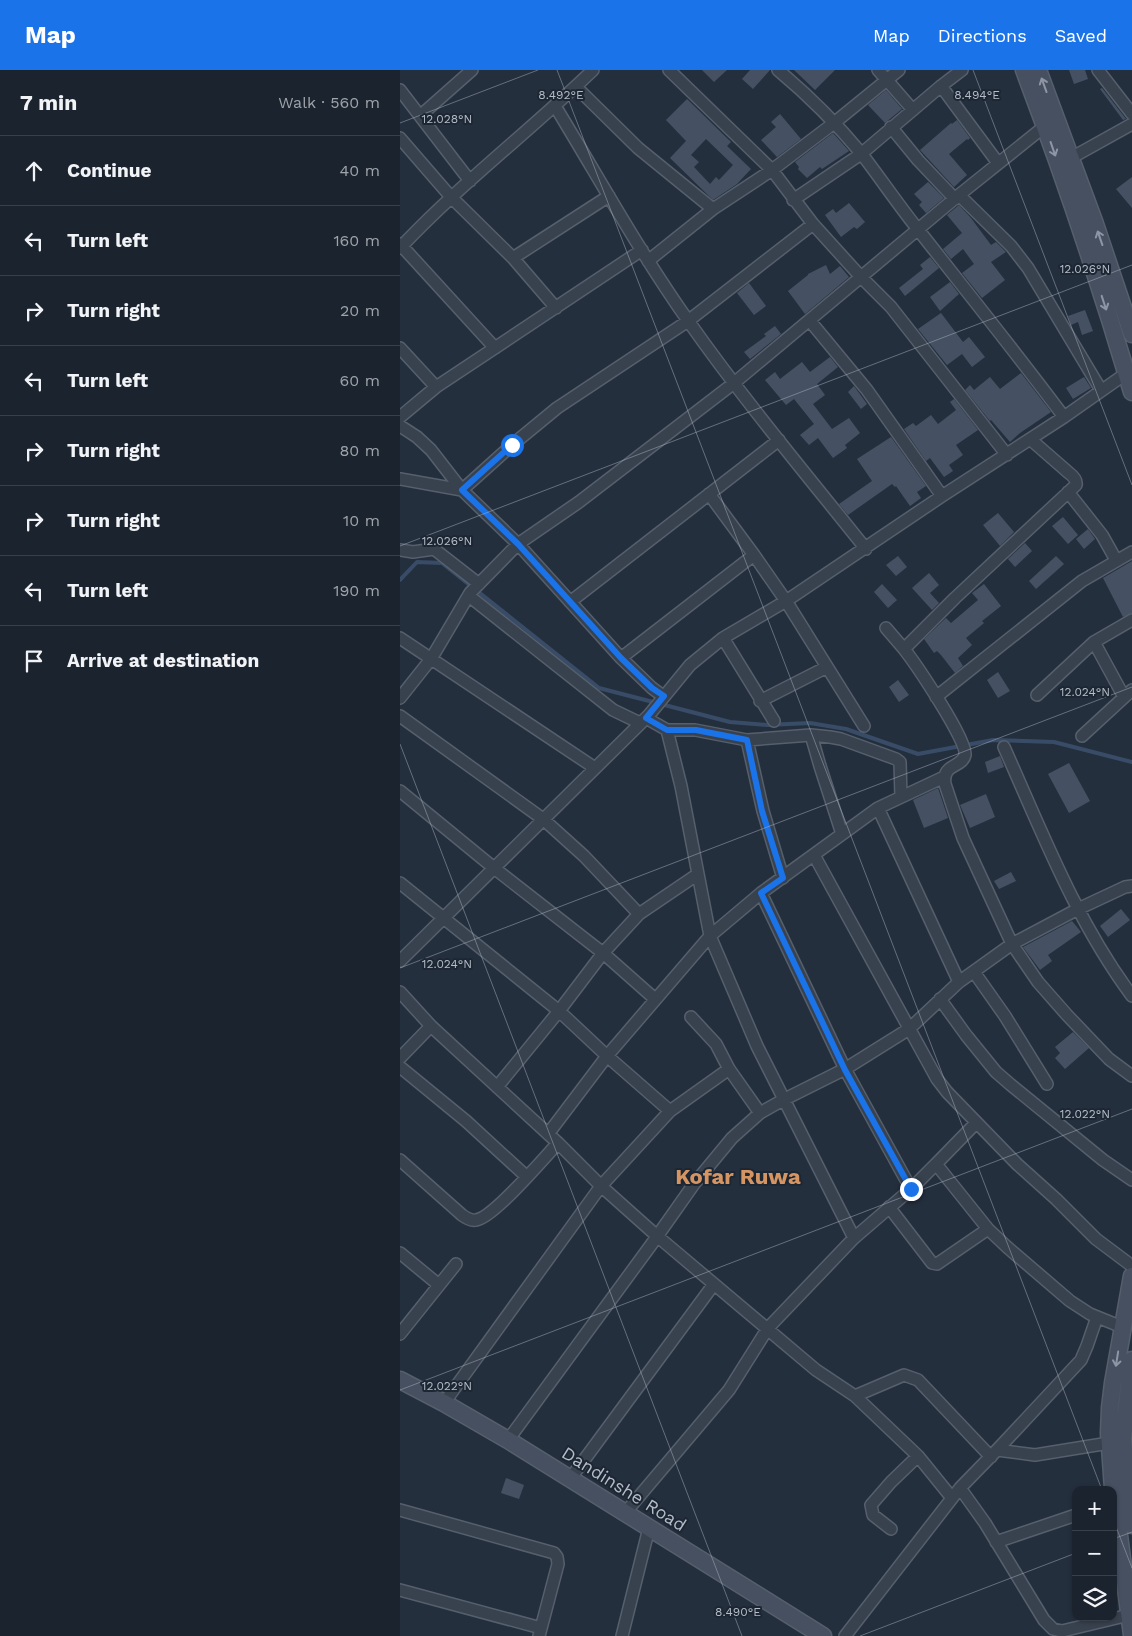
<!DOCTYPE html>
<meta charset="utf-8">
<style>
body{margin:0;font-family:"Work Sans",sans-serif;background:#282f3a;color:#f1f3f6}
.controls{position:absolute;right:15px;bottom:15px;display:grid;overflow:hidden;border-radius:10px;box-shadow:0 1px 4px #0004}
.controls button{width:45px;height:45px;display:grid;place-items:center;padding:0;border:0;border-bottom:1px solid #39404a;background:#1b232e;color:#f1f3f6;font:25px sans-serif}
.stop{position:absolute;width:15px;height:15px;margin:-11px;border:4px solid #1a73e8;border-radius:50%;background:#fff}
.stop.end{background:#1a73e8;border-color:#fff;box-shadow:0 1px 5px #0008}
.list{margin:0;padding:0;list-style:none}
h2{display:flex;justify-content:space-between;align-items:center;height:65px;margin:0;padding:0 20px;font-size:21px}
h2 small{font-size:16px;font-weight:400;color:#a0a4aa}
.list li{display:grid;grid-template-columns:32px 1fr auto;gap:15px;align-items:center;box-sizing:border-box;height:70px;padding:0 20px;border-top:1px solid #39404a}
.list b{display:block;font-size:19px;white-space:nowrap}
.list em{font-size:16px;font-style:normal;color:#a0a4aa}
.icon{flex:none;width:28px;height:28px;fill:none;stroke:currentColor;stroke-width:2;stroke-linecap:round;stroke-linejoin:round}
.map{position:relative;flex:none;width:732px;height:1566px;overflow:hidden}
header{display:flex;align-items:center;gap:30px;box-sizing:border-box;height:70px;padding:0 25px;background:#1a73e8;color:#fff}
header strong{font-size:24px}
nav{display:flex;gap:28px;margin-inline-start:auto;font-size:18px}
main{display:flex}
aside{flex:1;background:#1b232e}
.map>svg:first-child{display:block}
</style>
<header>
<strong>Map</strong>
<nav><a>Map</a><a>Directions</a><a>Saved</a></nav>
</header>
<main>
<aside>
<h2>7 min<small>Walk · 560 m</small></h2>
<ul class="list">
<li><svg class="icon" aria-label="ahead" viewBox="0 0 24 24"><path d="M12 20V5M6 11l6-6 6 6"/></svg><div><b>Continue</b></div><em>40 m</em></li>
<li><svg class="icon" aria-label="left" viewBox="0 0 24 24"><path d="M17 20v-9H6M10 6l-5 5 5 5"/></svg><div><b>Turn left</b></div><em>160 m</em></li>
<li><svg class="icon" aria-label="right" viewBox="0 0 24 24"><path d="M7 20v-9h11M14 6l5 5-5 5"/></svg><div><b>Turn right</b></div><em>20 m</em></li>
<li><svg class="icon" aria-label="left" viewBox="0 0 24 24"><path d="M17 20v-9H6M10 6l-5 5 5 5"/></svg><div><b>Turn left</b></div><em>60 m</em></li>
<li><svg class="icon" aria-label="right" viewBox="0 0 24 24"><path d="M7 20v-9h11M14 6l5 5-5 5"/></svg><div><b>Turn right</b></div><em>80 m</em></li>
<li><svg class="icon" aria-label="right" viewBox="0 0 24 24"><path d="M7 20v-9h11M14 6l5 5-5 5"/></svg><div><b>Turn right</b></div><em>10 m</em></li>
<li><svg class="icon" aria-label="left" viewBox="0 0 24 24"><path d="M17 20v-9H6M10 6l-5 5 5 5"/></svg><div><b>Turn left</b></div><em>190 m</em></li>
<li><svg class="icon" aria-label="arrive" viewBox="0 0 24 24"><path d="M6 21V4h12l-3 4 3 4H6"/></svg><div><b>Arrive at destination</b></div></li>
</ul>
</aside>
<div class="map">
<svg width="732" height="1566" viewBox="0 0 732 1566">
<rect width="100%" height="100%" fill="#242f3e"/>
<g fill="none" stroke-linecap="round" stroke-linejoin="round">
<path stroke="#394c67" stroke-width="4" d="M0,510L17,492L42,493L199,618L330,652L367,655L410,653L446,659L518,684L593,670L654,672L732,692"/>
</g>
<path fill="#455162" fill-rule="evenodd" d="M302,0H327L314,12Z
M350,0H370L353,19L342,9Z
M394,0H435L415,20Z
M669,0H685L688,9L674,14Z
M702,18L726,49L723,50L700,19Z
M486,20L502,39L485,53L468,35Z
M287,29L331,72L327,76L351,99L337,114L313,130L270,88L286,71L266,50ZM306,69L333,95L319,110L316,107L310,114L294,97L299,92L291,85Z
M380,44L401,69L377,87L361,70L376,57L371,52Z
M557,50L570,68L568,70L567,69L549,84L567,105L554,117L520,80L551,53L552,54Z
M433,63L449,81L422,99L420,97L407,108L398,99L399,97L395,92Z
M732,107V138L716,119Z
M528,112L544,128L526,143L519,135L522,132L514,124Z
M449,133L465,152L457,159L454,157L441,167L425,145L433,139L436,143Z
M559,135L571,148L591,175L596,172L606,182L591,192L605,210L582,228L562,203L574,194L563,179L551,189L543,179L562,163L547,145Z
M530,187L539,198L505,226L499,218L523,199L520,195Z
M426,195L430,204L440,196L449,207L405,244L388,221L408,205V204Z
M550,212L559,224L540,241L530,227Z
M349,213L366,236L354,245L337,223Z
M685,240L693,261L682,265L678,252L671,255L668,246Z
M541,243L563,272L569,267L585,287L572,297L562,284L547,295L518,259Z
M375,256L381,264L350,289L344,282L366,266L364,264Z
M430,287L438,297L417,314L425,325L413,334L432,359L449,348L460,363L445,375L447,378L433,388L418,368L409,375L400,365L414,354L394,329L386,335L365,310L375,302L380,309L402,292L410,302Z
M621,303L651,342L620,363L610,372L591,350L590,351L565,320L570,315L574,320L590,307L600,319Z
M684,307L691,318L673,329L666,318Z
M454,316L467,334L461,339L448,322Z
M554,329L578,360L556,375L563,385L549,395L553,401L544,407L530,388L526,391L504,359L513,353L516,356L531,345L538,354L556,340L550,332Z
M491,367L526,416L517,422L521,428L510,436L496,416L495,417L492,414L448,445L439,434L472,411L457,389Z
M598,443L614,462L600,476L583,455Z
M663,447L678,465L668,474L652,456Z
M688,459L695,469L684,479L676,469Z
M625,473L632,481L615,497L608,489Z
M498,486L507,497L496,506L486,495Z
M656,486L664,494L636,519L629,511Z
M732,491V543L723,547L703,508Z
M529,503L539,515L530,523L539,533L532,540L512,518Z
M482,514L497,530L488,538L474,522Z
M584,514L601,536L582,551L584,553L566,568L572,575L558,588L563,596L555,603L541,585L537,581L534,583L524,569L546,548L551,553L578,530L572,523Z
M598,602L610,621L598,628L587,610Z
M498,610L509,625L499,632L489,617Z
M600,686L604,697L588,703L585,692Z
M669,693L690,731L669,743L648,704Z
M538,718L548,748L524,758L513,730Z
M586,724L595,747L570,758L560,735Z
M611,802L616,811L599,819L594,811Z
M721,839L730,850L708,867L700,856Z
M672,851L681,862L648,885L652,891L640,900L623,877Z
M673,962L689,978L665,999L655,988L660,983L655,977Z
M106,1408L124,1415L119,1429L101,1423Z"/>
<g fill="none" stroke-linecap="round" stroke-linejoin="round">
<defs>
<path id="street" d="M269,0L372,100L413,154L461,207L491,237L607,385
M378,0C408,25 436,53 461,83C481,109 499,136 520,162C568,223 617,284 664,347
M478,0L513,40
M698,0L732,44
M541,16L598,93
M176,17L238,78L313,139
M0,20L70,111
M155,36C199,108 240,183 289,252C344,330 406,404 466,479
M20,46L72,0
M491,57L518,90L555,129
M0,68L51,127L113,188L156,238
M671,88L732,54
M559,125L611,176L628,198L701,320
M393,130L461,84L541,16L562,0
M0,174L95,278
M0,178C60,114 130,61 193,0
M113,188L209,126
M248,191L313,139L372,100L434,53L499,0
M410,251L467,320L542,426
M0,278L36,317
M0,347L36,317L242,180
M0,356L17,367L31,380L62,420L118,474L221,588L252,618L263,626
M0,409L62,420
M62,420L112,375L157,338L288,251L413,154
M668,422L702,465L716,490
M309,424L354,485L386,531L464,656
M0,480L13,482L34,479L79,514
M69,526L213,640L240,653
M170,532L379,370
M486,558C492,565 498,572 504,579C515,593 568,671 565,685C562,698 542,693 545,714L563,768L612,874L638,912L667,945L709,989L732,1006
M0,568L195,698
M323,568L374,651
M694,572L724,627
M504,579L555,528L676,415C677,410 673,406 669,403L630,369
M221,588L354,485
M637,625L694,572L732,550
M536,627L682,511L732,482
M0,628L31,589L70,523L118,474L179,432L334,313L559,125L645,56
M360,631L427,597
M0,646L143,749L184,786L239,844
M246,648L267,660L281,716L310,866L357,976L454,1168
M267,660H295L347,670L411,665L430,667L441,669L496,689L500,692L501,727
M411,665L420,696L442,764
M682,666L732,620
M347,670L363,741L383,808
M604,677C642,762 676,851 732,926
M0,721L94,798L203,883L255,929
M478,738L559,912
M414,785L537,1009L547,1022L617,1094L656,1129L696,1169L732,1196
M0,813L159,941L207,986L270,1041
M361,823L445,999L511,1119
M0,891L249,645L290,595L323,568L386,531L542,426L664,347L731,300
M574,902L605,946L647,1014
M0,922L31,956L158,1073L201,1116L257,1166L416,1300L455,1326L518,1386L552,1428
M540,929L566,965L596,1002L611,1015L703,1090L732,1110
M0,988L31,956
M0,997L66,1051L127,1107
M329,999L360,1043
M97,1017L159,941L203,883L239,844L298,804
M148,1064L207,986L310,866L361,823L478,738L544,707
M0,1090L62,1145C66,1148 71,1151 76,1150C93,1148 144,1088 158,1073
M536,1094L576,1053
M489,1137L532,1193L537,1194L588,1159
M0,1183L39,1215
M0,1264L56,1194
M455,1326L504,1305L518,1310L591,1387
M44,1333L201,1116L270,1041L329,999L316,974L291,947
M108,1370L251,1175L294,1114L332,1068L360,1043L383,1030L445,999L509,959L559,912L612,874L678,839L725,817L732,816
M597,1380L635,1385L709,1373
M170,1409L314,1214
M560,1418L585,1453L644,1550L653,1559L662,1561L729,1545
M0,1440L154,1483L157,1487L158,1494L139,1566
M225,1443L329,1320L368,1258L454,1168L511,1119L536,1094L588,1159L607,1177L670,1231L690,1244L722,1257
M491,1459L473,1445L471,1435L491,1412L518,1386
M596,1472L676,1445
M0,1520L141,1558
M222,1566L249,1458
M445,1566L560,1418L597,1380L681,1290L687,1276L697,1247"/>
<path id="secondary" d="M624,0C664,106 700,214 732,322
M638,0L694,151L732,264
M732,1206L713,1313L710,1338L709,1363L713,1419L732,1565
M732,1290L723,1369L732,1455
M0,1310L44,1333L108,1370L423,1566"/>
</defs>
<use href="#street" stroke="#565f6c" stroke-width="14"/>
<use href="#secondary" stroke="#565f6c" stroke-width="19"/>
<use href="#street" stroke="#38414e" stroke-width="11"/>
<use href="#secondary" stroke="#465061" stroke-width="16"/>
</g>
<defs><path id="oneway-shaft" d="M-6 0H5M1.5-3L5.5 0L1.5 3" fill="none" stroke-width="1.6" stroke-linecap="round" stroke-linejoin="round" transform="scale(1.25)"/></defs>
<g stroke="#8e96a5">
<use href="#oneway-shaft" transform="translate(644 15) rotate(-110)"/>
<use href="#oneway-shaft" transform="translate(653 79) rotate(71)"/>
<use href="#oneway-shaft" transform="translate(700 168) rotate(-109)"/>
<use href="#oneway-shaft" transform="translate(704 233) rotate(72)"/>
<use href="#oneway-shaft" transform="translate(717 1289) rotate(99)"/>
</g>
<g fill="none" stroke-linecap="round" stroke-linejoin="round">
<path stroke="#1a73e8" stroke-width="6" d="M112,375L62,420L118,474L221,588L252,618L264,626L246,648L267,660H296L347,670L362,741L383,808L361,823L445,1000L511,1119"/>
</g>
<path fill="none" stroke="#b4bcc9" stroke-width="1" stroke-opacity="0.45" d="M157,0L702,1420M573,0L732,415M0,53L138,0M0,476L732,195M0,674L342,1566M0,898L732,617M0,1320L732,1039M713,1449L732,1498M713,1469L732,1462M460,1566L676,1483"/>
<g text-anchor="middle" stroke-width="4" stroke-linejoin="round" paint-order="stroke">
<g font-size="18" fill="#b4bcc9" stroke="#1d2633">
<text transform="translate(224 1419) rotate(32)" y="6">Dandinshe Road</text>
</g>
<g font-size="22" font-weight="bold" fill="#d59563" stroke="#1d2633">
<text x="338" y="1114">Kofar Ruwa</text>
</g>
</g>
<g font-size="12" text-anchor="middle" fill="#b4bcc9" stroke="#1d2633" stroke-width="4" stroke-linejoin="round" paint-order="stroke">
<text x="161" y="29">8.492°E</text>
<text x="577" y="29">8.494°E</text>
<text x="47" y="53">12.028°N</text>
<text x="685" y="203">12.026°N</text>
<text x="47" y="475">12.026°N</text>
<text x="685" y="626">12.024°N</text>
<text x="47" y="898">12.024°N</text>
<text x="685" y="1048">12.022°N</text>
<text x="47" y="1320">12.022°N</text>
<text x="338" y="1546">8.490°E</text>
</g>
</svg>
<div class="controls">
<button>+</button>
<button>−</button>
<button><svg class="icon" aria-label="layers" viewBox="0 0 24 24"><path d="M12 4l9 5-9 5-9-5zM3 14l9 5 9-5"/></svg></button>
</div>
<div class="stop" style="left:112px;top:375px"></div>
<div class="stop end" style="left:511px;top:1119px"></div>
</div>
</main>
